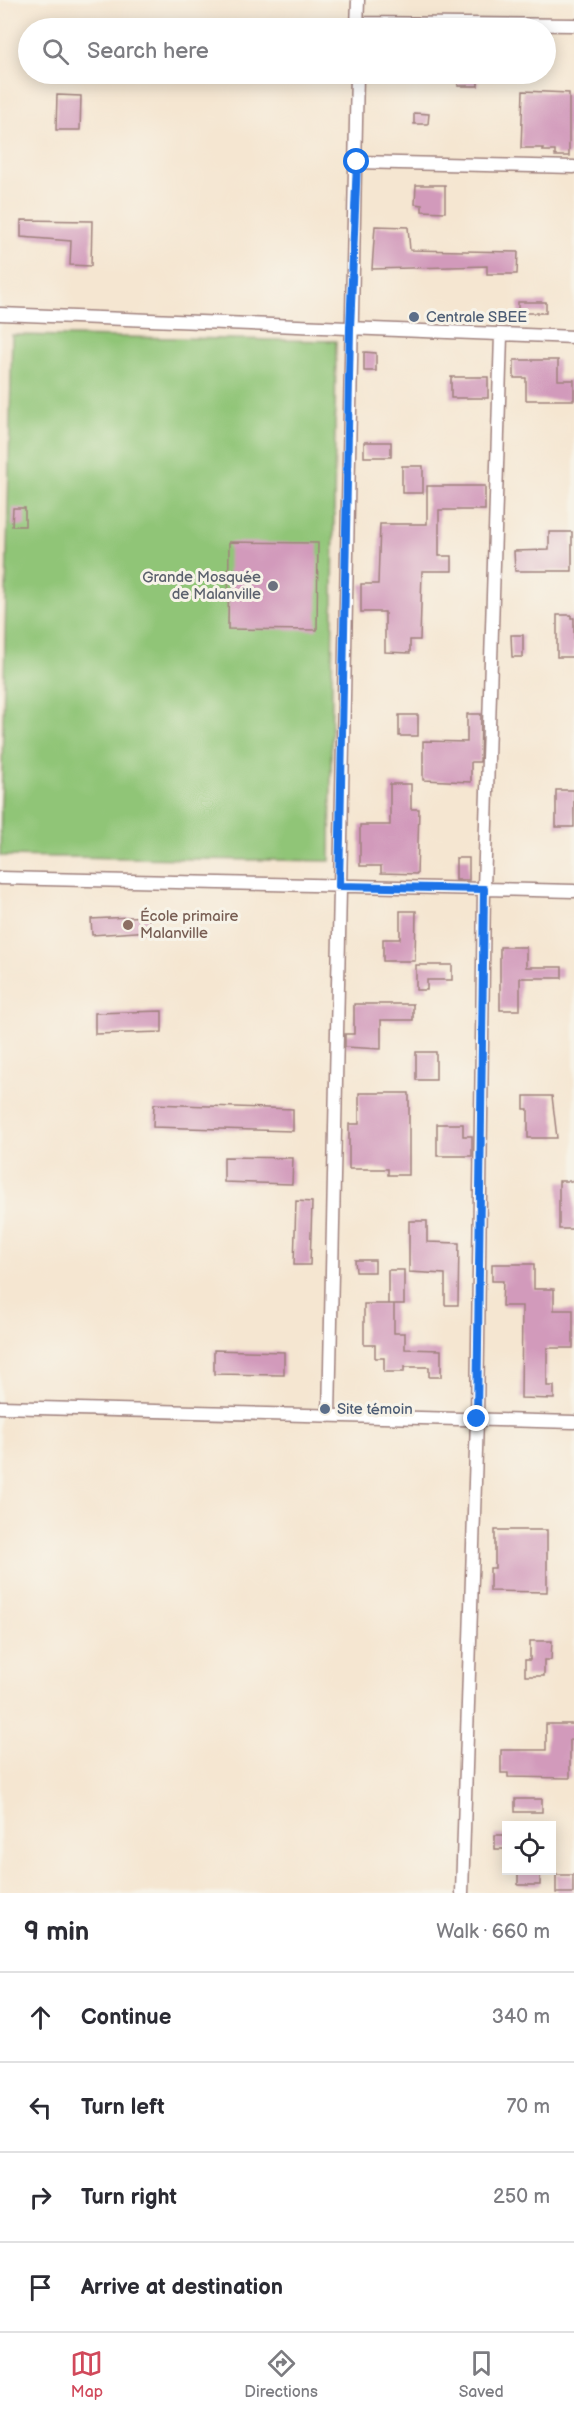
<!DOCTYPE html>
<meta charset="utf-8">
<style>
body{margin:0;font-family:"Balsamiq Sans",sans-serif;background:#f7f7f7;color:#2b2b33}
.controls{position:absolute;right:18px;bottom:18px;display:grid;overflow:hidden;border-radius:0px;box-shadow:0 3px 15px #0003}
.controls button{width:54px;height:54px;display:grid;place-items:center;padding:0;border:0;border-bottom:2px solid #e1e1e2;background:#fff;color:#2b2b33;font:30px sans-serif}
.stop{position:absolute;width:18px;height:18px;margin:-14px;border:4px solid #1a73e8;border-radius:50%;background:#fff}
.stop.end{background:#1a73e8;border-color:#fff;box-shadow:0 2px 6px #0008}
.list{margin:0;padding:0;list-style:none}
h2{display:flex;justify-content:space-between;align-items:center;height:78px;margin:0;padding:0 24px;font-size:26px}
h2 small{font-size:20px;font-weight:400;color:#7c7c81}
.list li{display:grid;grid-template-columns:39px 1fr auto;gap:18px;align-items:center;box-sizing:border-box;height:90px;padding:0 24px;border-top:2px solid #e1e1e2}
.list b{display:block;font-size:22px;white-space:nowrap}
.list em{font-size:20px;font-style:normal;color:#7c7c81}
.icon{flex:none;width:33px;height:33px;fill:none;stroke:currentColor;stroke-width:2;stroke-linecap:round;stroke-linejoin:round}
.map{position:relative;flex:none;width:574px;height:1893px;overflow:hidden}
.search{position:absolute;background:#fff;box-shadow:0 3px 15px #0003;left:18px;right:18px;top:18px;height:66px;display:flex;align-items:center;gap:15px;box-sizing:border-box;padding:0 21px;border-radius:33px;color:#7c7c81;font-size:22px}
.sheet{height:438px;background:#fff}
nav{display:flex;justify-content:space-around;align-items:center;box-sizing:border-box;height:84px;border-top:2px solid #e1e1e2;background:#fff;font-size:16px;color:#7c7c81}
nav a{display:grid;justify-items:center;gap:3px}
nav .on{color:#d1495b}
.map>svg:first-child{display:block}
</style>
<div class="map">
<svg width="574" height="1893" viewBox="0 0 574 1893">
<rect width="100%" height="100%" fill="#f7f3e8"/>
<filter id="ink" filterUnits="userSpaceOnUse"><feTurbulence type="fractalNoise" baseFrequency=".0167" numOctaves="2"/><feDisplacementMap in="SourceGraphic" scale="12" xChannelSelector="R" yChannelSelector="G"/><feConvolveMatrix kernelMatrix="1 2 1 2 8 2 1 2 1" color-interpolation-filters="sRGB"/></filter>
<filter id="wash" filterUnits="userSpaceOnUse"><feTurbulence type="fractalNoise" baseFrequency=".008" numOctaves="4" result="noise"/><feDisplacementMap in="SourceGraphic" scale="24" xChannelSelector="R" yChannelSelector="G"/><feGaussianBlur stdDeviation="1.35" result="paint"/><feColorMatrix in="noise" values="0 0 0 0 0 0 0 0 0 0 0 0 0 0 0 0 0 1.4 0 .05"/><feComposite in="paint" operator="in"/></filter>
<g filter="url(#wash)">
<rect width="100%" height="100%" fill="#f5e6d1"/>
<path fill="#90c577" stroke="#6d7251" stroke-width="1.5" d="M12,335L336,341L330,861L0,856Z"/>
<g id="blocks">
<path fill="#d29abb" d="M458,74H478V86H458Z
M523,91L569,93V156H555V151H543V148H521Z
M57,95L81,96L80,130H56Z
M414,113L429,114L428,124H414Z
M416,185H445V212L422,211V205L415,204Z
M21,220L92,221L91,266L70,265L71,241L21,237Z
M375,226L408,227L410,250L518,252L517,274H487V266L372,269Z
M518,302H546V313H518Z
M364,352L376,353V371H364Z
M514,360H558V380H574V400H526V378H514Z
M451,377H488V398H451Z
M364,442H391V457H364Z
M402,466H423V493H402Z
M427,486H485V510H439V556H452V571H422L420,640H410V653L385,652V612H361V584H378L380,524H427Z
M13,508H25V526H12Z
M549,532H572V571H515L514,551L549,550Z
M229,542L318,543L317,630L228,629Z
M557,615H571V618H574V657H557Z
M511,635H523V657H512Z
M467,714H481L480,762H471V782L423,780V741L467,742Z
M399,715H418V736H399Z
M390,784H411V809H419L417,874L381,873V866H360V825H390Z
M556,790H574V827H556Z
M456,858H469V880H456Z
M400,911H416L415,961H383V939H400Z
M149,916L150,931L92,935L91,919Z
M500,947H526V967H562V978H520V1010H500Z
M416,965H452V980H427V990H416Z
M354,1004H413V1020H381V1049L345,1047V1034H354Z
M162,1011V1032L95,1034V1013Z
M416,1052H436V1080H416Z
M359,1093H409V1175H388V1169H349V1124H359Z
M524,1096H552L557,1138H528V1109H524Z
M154,1104L293,1109V1131L153,1127Z
M437,1124H463V1136H472V1156H437Z
M224,1157L293,1158L292,1184L224,1182Z
M559,1181H574V1229H559Z
M296,1201L312,1202L310,1265H294Z
M409,1221H427V1242L459,1243L458,1305H445V1274L409,1272Z
M355,1260H375V1272H356Z
M492,1264H534V1289H554V1310H573V1348H547V1386H554V1399L521,1398L522,1306H502L503,1281H492Z
M388,1270H404V1304H388Z
M364,1304H394V1333H405V1349L441,1350V1377H429V1367H404V1372H384V1358H375V1345H364Z
M214,1350L284,1352V1375L214,1374Z
M495,1530H547V1592L490,1591V1568H495Z
M530,1641H552L551,1660H544V1676H525V1660H530Z
M546,1724H574V1740H570V1778L508,1777V1773H501V1750H546Z
M515,1799H542V1812H515Z
M495,1835H507V1849H495Z
M518,1870H540V1885H518Z
M556,1875H573V1893H556Z"/>
</g>
</g>
<g filter="url(#ink)">
<use href="#blocks" fill-opacity="0" stroke="#a0827e" stroke-width="1.5"/>
<g fill="none" stroke-linecap="round" stroke-linejoin="round">
<defs>
<path id="street" d="M357,23L574,25
M357,28L358,0
M357,162L574,167
M0,314L574,337
M0,878L574,891
M0,1407L574,1422
M329,1416L357,74
M462,1893L477,1419L484,889L501,335"/>
</defs>
<use href="#street" stroke="#a0827e" stroke-width="15"/>
<use href="#street" stroke="#fff" stroke-width="12"/>
</g>
</g>
<g fill="none" stroke-linecap="round" stroke-linejoin="round" filter="url(#ink)">
<path stroke="#1a73e8" stroke-width="8" d="M357,162L350,328L339,886L484,889L477,1419"/>
</g>
<g fill="#5c6f8a" stroke="#f7f3e8" stroke-width="2">
<circle cx="414" cy="317" r="6"/>
<circle cx="325" cy="1409" r="6"/>
</g>
<circle fill="#6b7280" stroke="#f7f3e8" stroke-width="2" cx="273" cy="586" r="6"/>
<circle fill="#8d6e63" stroke="#f7f3e8" stroke-width="2" cx="128" cy="925" r="6"/>
<g text-anchor="middle" stroke-width="6" stroke-linejoin="round" paint-order="stroke">
<g font-size="15" fill="#4e5e75" stroke="#f7f3e8" text-anchor="start">
<text x="426" y="322">Centrale SBEE</text>
<text x="337" y="1414">Site témoin</text>
</g>
<g font-size="15" fill="#5b616d" stroke="#f7f3e8" text-anchor="end">
<text x="261" y="582">Grande Mosquée<tspan x="261" dy="17">de Malanville</tspan></text>
</g>
<g font-size="15" fill="#785e54" stroke="#f7f3e8" text-anchor="start">
<text x="140" y="921">École primaire<tspan x="140" dy="17">Malanville</tspan></text>
</g>
</g>
</svg>
<div class="controls">
<button><svg class="icon" aria-label="locate" viewBox="0 0 24 24"><circle cx="12" cy="12" r="6"/><path d="M12 2v4M12 18v4M2 12h4M18 12h4"/></svg></button>
</div>
<div class="stop" style="left:357px;top:162px"></div>
<div class="stop end" style="left:477px;top:1419px"></div>
<div class="search"><svg class="icon" aria-label="search" viewBox="0 0 24 24"><circle cx="10" cy="10" r="6"/><path d="M15 15l6 6"/></svg>Search here</div>
</div>
<section class="sheet">
<h2>9 min<small>Walk · 660 m</small></h2>
<ul class="list">
<li><svg class="icon" aria-label="ahead" viewBox="0 0 24 24"><path d="M12 20V5M6 11l6-6 6 6"/></svg><div><b>Continue</b></div><em>340 m</em></li>
<li><svg class="icon" aria-label="left" viewBox="0 0 24 24"><path d="M17 20v-9H6M10 6l-5 5 5 5"/></svg><div><b>Turn left</b></div><em>70 m</em></li>
<li><svg class="icon" aria-label="right" viewBox="0 0 24 24"><path d="M7 20v-9h11M14 6l5 5-5 5"/></svg><div><b>Turn right</b></div><em>250 m</em></li>
<li><svg class="icon" aria-label="arrive" viewBox="0 0 24 24"><path d="M6 21V4h12l-3 4 3 4H6"/></svg><div><b>Arrive at destination</b></div></li>
</ul>
</section>
<nav>
<a class="on"><svg class="icon" aria-label="map" viewBox="0 0 24 24"><path d="M3 6l6-2 6 2 6-2v14l-6 2-6-2-6 2zM9 4v14M15 6v14"/></svg>Map</a>
<a><svg class="icon" aria-label="directions" viewBox="0 0 24 24"><path d="M12 3l9 9-9 9-9-9zM9 14v-3h6M13 9l2 2-2 2"/></svg>Directions</a>
<a><svg class="icon" aria-label="saved" viewBox="0 0 24 24"><path d="M7 4h10v16l-5-4-5 4z"/></svg>Saved</a>
</nav>
